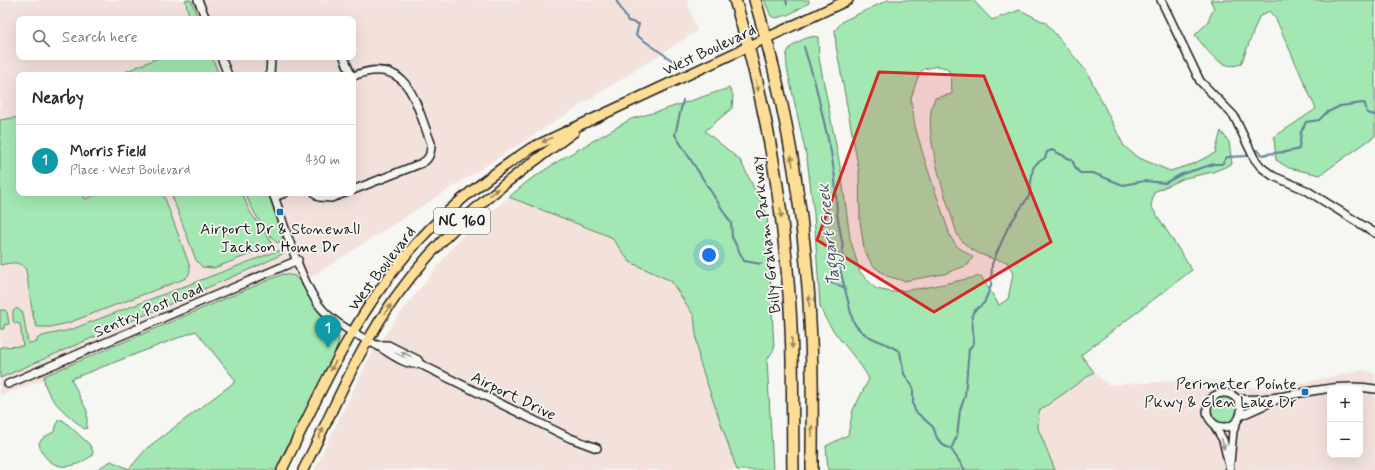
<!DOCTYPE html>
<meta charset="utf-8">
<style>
body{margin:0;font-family:Mynerve,sans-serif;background:#f7f7f7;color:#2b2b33}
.controls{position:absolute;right:12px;bottom:12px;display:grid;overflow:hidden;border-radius:8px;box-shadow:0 4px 16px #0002}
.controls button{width:36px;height:36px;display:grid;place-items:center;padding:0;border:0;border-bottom:1px solid #e1e1e2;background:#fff;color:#2b2b33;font:20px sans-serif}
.you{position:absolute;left:709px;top:255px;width:14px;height:14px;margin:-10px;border:3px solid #fff;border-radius:50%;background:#1a73e8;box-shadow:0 0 0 6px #1a73e833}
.badge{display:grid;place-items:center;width:26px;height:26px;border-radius:50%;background:#1a73e8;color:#fff;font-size:13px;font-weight:700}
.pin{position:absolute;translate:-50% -33px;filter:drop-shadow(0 1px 2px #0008)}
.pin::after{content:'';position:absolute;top:21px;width:14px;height:12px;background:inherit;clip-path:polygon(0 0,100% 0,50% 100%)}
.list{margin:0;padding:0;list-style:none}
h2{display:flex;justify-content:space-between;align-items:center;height:52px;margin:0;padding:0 16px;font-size:17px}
h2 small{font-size:13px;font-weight:400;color:#7c7c81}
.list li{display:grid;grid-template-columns:26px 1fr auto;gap:12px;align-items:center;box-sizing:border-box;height:72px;padding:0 16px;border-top:1px solid #e1e1e2}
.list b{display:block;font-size:15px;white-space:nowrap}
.list p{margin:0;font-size:13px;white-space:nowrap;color:#7c7c81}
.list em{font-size:13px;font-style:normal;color:#7c7c81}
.icon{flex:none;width:22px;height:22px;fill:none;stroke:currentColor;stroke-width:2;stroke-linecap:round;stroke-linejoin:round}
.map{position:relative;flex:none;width:1375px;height:470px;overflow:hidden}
.search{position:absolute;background:#fff;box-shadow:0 4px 16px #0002;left:16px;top:16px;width:340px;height:44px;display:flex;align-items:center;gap:10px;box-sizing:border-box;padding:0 14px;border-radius:8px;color:#7c7c81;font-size:15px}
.panel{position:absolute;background:#fff;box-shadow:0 4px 16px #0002;left:16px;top:72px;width:340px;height:124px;border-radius:8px}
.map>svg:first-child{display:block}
</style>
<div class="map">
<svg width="1375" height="470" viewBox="0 0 1375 470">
<rect width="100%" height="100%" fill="#f6f6f2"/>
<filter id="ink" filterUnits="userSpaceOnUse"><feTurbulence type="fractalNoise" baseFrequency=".025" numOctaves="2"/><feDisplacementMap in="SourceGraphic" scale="8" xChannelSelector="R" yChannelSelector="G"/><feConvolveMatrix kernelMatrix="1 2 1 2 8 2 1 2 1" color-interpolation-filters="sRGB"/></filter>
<g filter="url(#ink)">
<path fill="#f3e1dc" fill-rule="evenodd" d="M0,0H687L697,31L306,280L0,396ZM19,19H353V57H19ZM19,75H353V193H19Z
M509,197L611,237L630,262L671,281L694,316L699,360L737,470H314L367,362L395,320L461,237Z
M1364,370L1375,374V470H1055L1038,428L1039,411L1094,372L1108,385L1204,379L1268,390ZM1330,389H1360V455H1330Z"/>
<path fill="#a3e7b2" stroke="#608267" d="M185,0H191L198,19H190Z
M764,0H809V3L788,15L775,18L771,16Z
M888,0H973L992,20L1020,10L1046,23L1087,72L1124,146L1137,157L1170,171L1193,164L1215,153L1221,131L1229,142L1232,164L1213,172L1185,178L1154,192L1151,206L1192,270L1081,355L1094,372L1039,411L1038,428L1055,470H828L826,446L848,435L853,410L869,379C857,355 827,330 820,306L814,214L807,159L787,68C787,62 785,57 788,51C791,44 811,34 818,37L819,58L841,171L850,238L860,272L876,289L892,292L924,288L981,276L999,305L1008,299L1013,274L1007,262C988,258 967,252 957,234C948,203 919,128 935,98L952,94L951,75L947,68L937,66L924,69L919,74L911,98L915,126L925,161L951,238L958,247L973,257L968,265L944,274L904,281L887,276L872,265L864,249L860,221L859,171L836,46L835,30L843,21Z
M1210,0H1375V136L1320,175L1289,168L1276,160L1274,137L1316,109L1276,19L1269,11L1259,17L1241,64C1221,72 1206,49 1195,35L1207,23L1214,8Z
M160,57H212L219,75H118Z
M729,88L733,95L732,108L705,131L740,160L767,214L774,349L767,360L773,470H737L699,360L694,316L671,281L630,262L611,237L509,197L528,181L560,160L631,119L663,110Z
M19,117V193H83L85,199L100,193H163L189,264C191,270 190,276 184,279L68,323L50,327H37L33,316L26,270C20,260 10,263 0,265V120Z
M171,193H242L250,212L270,240L272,246L214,268L202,267L196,260Z
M245,193H268L283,236L281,241L277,243C263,229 253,212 245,193Z
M277,251H282L284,253L264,263L0,378V347L23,346L20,324L15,323L13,321V311L17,308L23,313L28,343L37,342V339L42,336L70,330Z
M283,274L295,276L300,282L319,312L339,338L337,348L279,470H96L111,461L129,469L147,448L236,381L196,331L71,379L87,411V428L84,429C70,416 43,398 44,376Z
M0,310H5L7,312L9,324L4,325V329H0Z
M1211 410a14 14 0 1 1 28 0a14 14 0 1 1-28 0Z
M58,420H63L89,444L93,451L92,456C86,459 80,464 74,465C57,470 42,460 39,443L43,438L55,431Z"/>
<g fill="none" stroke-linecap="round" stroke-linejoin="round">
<path stroke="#607f98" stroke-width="2" d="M616,0L628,21L639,24L636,35L673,61
M786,0L787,4
M804,47L815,83L831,152L835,178L837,214L843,247L841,273L853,321C863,340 885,340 900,352L904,374L913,387V404L915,411L933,427L937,438L943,445L951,449L965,470
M683,100L675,135L731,223L732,237L744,261L761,264
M1254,151L1257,150L1263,155C1275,152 1288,153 1299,149L1301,132L1306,122L1319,120L1326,113L1340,106L1363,103L1365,104L1367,113L1375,115
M831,283L844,287
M951,449L957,436L960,410L965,396L969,349L974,343L972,318L973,312L984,303L991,286L992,264L1008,227L1029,196L1033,168L1037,163L1045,158L1047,152L1052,150L1072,160L1076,169L1080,173H1093L1123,185L1144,181L1165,183L1182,174L1214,164H1222L1227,157L1247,156L1250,154"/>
<defs>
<path id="minor" d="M198,0L206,19
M1161,0L1200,81L1234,116L1254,158L1261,167L1273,176L1306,190L1375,233
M221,57L228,75
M344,57L351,75
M270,75L271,57
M353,76C409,54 415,103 431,143C431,152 430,159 422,163L353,190
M273,193C284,224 302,287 323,310C338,326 358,335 376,345C389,352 404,366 420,364L418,360L388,345H376
M315,193L319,197L331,198L345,193
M274,197L285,193
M420,364L570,438L597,448
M8,384L298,260
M1207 410a17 17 0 1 1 34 0a17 17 0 1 1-34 0Z
M1237,399C1284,403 1328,380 1375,389
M1240,416L1278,399
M1214,425L1223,440L1230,470
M1230,463L1233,431L1236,424"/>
<path id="major" d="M282,470C317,398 351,323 402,260C438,215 483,180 531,148L848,0
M303,470C325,428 343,383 367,342C401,281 451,226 506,183C528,165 551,149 574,132"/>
<path id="highway" d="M735,0C764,95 782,196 789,294C794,353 792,411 793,470
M755,0C788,108 807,227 811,340C813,383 812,427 812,470"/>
</defs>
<use href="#minor" stroke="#1c1c1c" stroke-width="10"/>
<use href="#major" stroke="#1c1c1c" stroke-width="12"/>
<use href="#highway" stroke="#1c1c1c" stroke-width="14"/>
<use href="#minor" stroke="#f6f6f2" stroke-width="7"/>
<use href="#major" stroke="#fedd96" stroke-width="9"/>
<use href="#highway" stroke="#fedd96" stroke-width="11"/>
</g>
<defs><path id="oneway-solid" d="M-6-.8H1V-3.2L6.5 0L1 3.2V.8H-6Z"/></defs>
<g fill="#98865f">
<use href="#oneway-solid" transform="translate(757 86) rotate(77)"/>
<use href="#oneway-solid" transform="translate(547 140) rotate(155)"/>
<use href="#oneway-solid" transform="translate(792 161) rotate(-99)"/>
<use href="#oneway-solid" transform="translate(494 192) rotate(-40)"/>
<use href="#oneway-solid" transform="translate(781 213) rotate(83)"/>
<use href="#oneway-solid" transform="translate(809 301) rotate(-93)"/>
<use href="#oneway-solid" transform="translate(388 309) rotate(-56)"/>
<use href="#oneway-solid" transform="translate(792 343) rotate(88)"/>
<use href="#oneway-solid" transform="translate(333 366) rotate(118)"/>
<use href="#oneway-solid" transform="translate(812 431) rotate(-90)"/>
<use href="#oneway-solid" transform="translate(321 433) rotate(-64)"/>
</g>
<g fill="#949492">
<use href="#oneway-solid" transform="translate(406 354) rotate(-154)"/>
<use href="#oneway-solid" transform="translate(1223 444) rotate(77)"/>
</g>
</g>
<path fill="#d62828" fill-opacity="0.2" stroke="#d62828" stroke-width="3" stroke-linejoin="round" d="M879,72L984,76L1051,242L934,312L817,240Z"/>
<g fill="#1f6fb2" stroke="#f6f6f2" stroke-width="1.5">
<rect x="276" y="208" width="8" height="8" rx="2"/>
<rect x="1301" y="388" width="8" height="8" rx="2"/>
</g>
<g text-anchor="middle" stroke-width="3.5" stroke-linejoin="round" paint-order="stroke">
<rect fill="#f6f6f2" stroke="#5d5d5c" stroke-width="1" x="434" y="208" width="56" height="26" rx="3"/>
<g font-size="15" font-weight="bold" fill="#1c1c1c">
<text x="462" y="226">NC 160</text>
</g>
<g font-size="16" fill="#1c1c1c" stroke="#f6f6f2">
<text transform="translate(709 49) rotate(-25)" y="6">West Boulevard</text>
<text transform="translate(765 235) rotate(-97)" y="6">Billy Graham Parkway</text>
<text transform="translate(381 268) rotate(-53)" y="6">West Boulevard</text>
<text transform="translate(148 309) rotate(-23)" y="6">Sentry Post Road</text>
<text transform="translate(514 395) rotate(26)" y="6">Airport Drive</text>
</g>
<g font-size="16" fill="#1c1c1c" stroke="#f6f6f2">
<text x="280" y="234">Airport Dr &amp; Stonewall<tspan x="280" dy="18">Jackson Home Dr</tspan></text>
<text x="1297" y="389" text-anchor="end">Perimeter Pointe<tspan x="1297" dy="18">Pkwy &amp; Glen Lake Dr</tspan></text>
</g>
<g font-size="17" font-style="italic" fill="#445664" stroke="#f6f6f2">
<text transform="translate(828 235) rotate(-96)" y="6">Taggart Creek</text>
</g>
</g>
</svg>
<div class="controls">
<button>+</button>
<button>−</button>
</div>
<div class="you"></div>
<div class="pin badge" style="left:328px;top:348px;background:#0f9aa8">1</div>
<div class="search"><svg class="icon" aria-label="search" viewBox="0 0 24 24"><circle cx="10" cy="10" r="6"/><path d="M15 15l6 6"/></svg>Search here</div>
<section class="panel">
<h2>Nearby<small></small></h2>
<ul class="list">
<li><span class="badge" style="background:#0f9aa8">1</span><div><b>Morris Field</b><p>Place · West Boulevard</p></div><em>430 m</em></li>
</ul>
</section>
</div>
